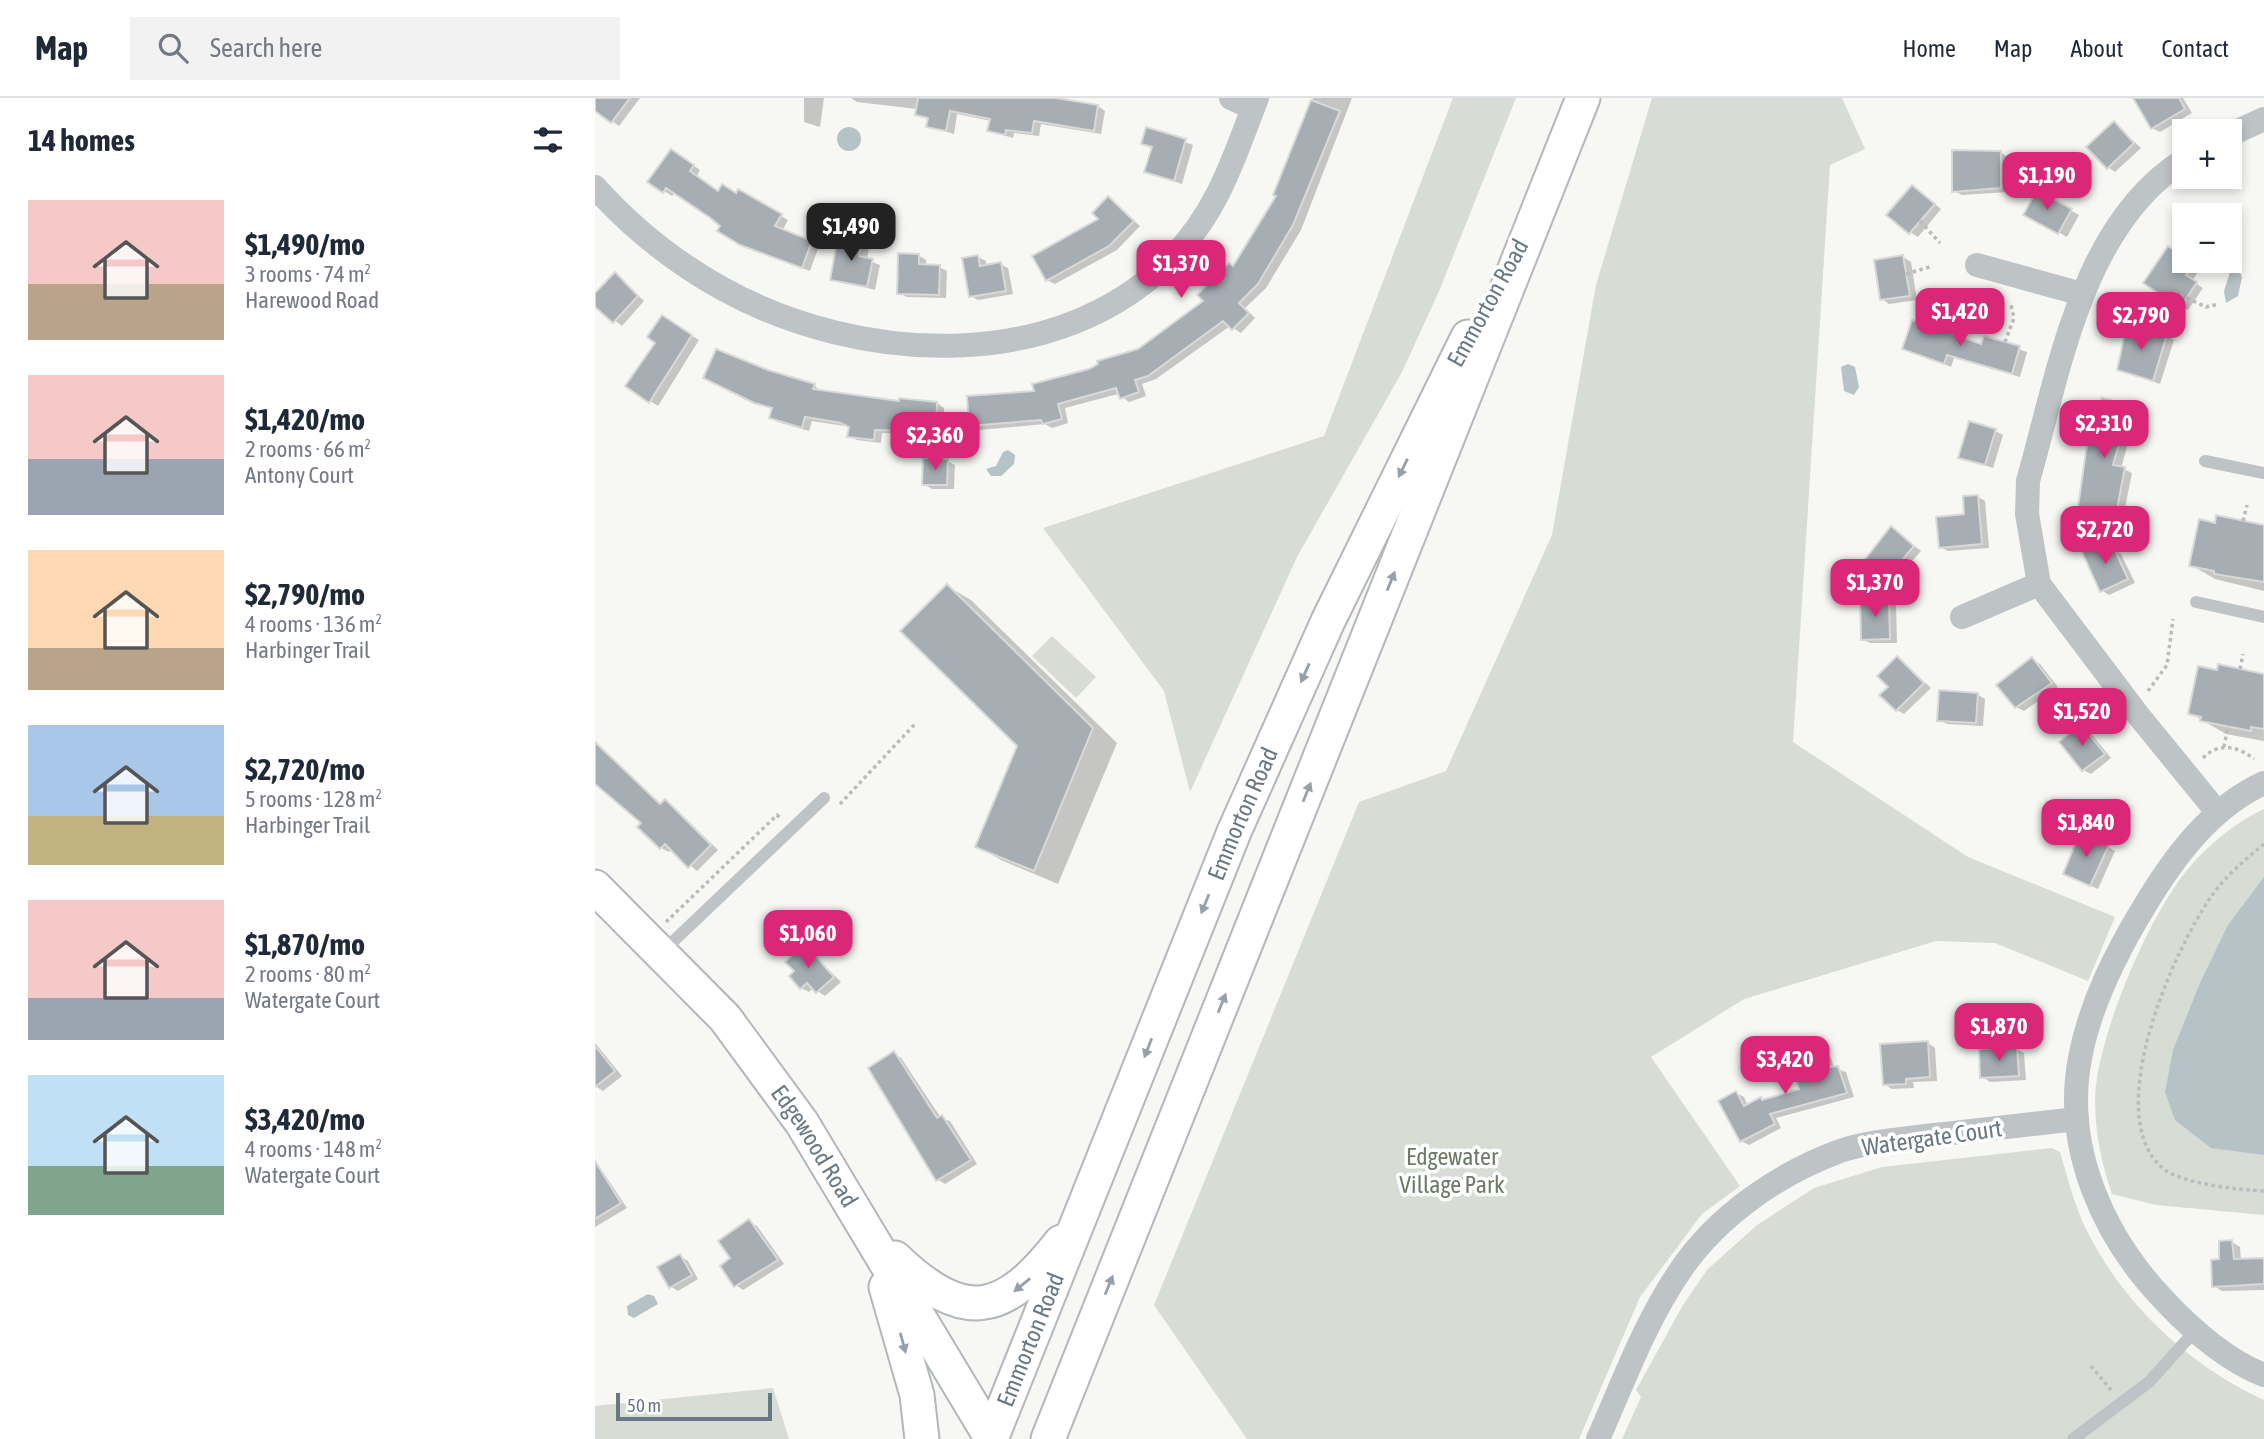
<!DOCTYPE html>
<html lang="en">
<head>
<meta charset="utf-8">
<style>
  body { margin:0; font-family:"Asap Condensed",sans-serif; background:#f2f2f3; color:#1f2937; height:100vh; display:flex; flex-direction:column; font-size:26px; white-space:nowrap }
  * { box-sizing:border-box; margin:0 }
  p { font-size:23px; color:#747a83 }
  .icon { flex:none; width:38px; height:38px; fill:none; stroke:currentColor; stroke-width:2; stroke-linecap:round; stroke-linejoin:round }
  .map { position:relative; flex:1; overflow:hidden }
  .sheet { display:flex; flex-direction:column; background:#fff; width:595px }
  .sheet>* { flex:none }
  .tools { position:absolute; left:1577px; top:21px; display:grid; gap:14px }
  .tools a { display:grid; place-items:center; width:70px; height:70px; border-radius:0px; background:#fff; box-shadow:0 4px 10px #0003; font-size:35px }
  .scale { position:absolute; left:21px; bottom:18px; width:156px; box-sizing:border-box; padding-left:7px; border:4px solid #687884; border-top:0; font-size:19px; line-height:24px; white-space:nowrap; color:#687884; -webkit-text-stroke:5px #fff; paint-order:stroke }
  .price { position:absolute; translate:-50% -60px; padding:0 16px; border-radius:14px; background:#db2777; color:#fff; font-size:23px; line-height:46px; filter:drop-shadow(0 2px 4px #0008) }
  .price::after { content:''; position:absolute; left:50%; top:42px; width:21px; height:16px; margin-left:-10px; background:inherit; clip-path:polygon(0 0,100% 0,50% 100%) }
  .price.on { background:#222; color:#fff }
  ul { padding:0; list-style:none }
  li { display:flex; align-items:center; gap:21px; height:175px; padding:0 28px }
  li span { display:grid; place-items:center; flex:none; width:196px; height:140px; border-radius:0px; color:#555 }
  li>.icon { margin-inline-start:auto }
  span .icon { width:84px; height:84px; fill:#fffc; stroke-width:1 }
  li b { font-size:30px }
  h2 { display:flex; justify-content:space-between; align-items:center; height:84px; padding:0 28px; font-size:30px }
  header { display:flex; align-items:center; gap:42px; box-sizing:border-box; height:98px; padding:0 35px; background:#fff; border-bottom:2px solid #e0e1e3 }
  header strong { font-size:33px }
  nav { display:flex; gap:38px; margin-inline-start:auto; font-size:24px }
  .search { width:490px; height:63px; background:#f2f2f3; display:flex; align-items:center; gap:18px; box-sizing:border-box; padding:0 24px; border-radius:0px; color:#747a83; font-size:26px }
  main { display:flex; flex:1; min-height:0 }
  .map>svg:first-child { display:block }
  .green { fill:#d7dcd4 }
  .water { fill:#b6c3c6 }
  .shadow { fill:#0003 }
  .building { fill:#a6aeb4; stroke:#d9d9d7; stroke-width:2 }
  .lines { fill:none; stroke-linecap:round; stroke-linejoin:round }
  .secondary-casing { stroke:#b1b7bb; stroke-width:37 }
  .path { stroke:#b9bcbe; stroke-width:3.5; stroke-dasharray:3.5 3.5; stroke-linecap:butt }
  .service { stroke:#bec3c6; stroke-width:12 }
  .minor { stroke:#bec3c6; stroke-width:24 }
  .secondary { stroke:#fff; stroke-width:33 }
  .oneway { fill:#95a0a9 }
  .labels { text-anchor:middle; stroke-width:7; stroke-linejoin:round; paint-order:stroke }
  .street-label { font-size:24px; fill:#687884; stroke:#fff }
  .park-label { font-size:24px; fill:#6b7b66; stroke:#fff }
</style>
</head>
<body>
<header>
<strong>Map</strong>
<div class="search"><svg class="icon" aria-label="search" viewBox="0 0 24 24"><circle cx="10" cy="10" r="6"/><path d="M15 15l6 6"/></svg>Search here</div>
<nav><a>Home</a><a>Map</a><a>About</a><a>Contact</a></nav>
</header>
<main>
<section class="sheet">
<h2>14 homes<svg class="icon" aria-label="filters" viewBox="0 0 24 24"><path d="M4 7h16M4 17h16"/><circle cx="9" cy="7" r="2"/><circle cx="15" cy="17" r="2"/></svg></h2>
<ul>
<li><span style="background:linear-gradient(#f6c9c9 60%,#b9a48a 0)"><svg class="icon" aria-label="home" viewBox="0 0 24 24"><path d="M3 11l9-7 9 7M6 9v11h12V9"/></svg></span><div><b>$1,490/mo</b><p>3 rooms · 74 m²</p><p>Harewood Road</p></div></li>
<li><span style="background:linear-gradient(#f6c9c9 60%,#9aa5b1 0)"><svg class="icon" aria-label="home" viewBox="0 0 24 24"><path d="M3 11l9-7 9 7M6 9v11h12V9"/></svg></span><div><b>$1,420/mo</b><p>2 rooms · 66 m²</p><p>Antony Court</p></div></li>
<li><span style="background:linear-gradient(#ffd9b3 70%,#b9a48a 0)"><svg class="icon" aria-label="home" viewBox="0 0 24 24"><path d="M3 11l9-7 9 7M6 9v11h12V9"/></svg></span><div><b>$2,790/mo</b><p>4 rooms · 136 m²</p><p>Harbinger Trail</p></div></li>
<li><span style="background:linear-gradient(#a9c7e8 65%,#c2b280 0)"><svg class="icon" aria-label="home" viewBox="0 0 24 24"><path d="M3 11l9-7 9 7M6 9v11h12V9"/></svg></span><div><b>$2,720/mo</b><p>5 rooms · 128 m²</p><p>Harbinger Trail</p></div></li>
<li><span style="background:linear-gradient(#f6c9c9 70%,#9aa5b1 0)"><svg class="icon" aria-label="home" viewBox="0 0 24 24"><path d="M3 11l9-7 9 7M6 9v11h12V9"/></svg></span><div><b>$1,870/mo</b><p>2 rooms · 80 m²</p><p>Watergate Court</p></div></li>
<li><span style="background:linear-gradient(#bfe0f5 65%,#7fa58c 0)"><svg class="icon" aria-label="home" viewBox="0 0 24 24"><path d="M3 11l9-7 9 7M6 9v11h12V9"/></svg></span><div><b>$3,420/mo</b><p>4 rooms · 148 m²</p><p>Watergate Court</p></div></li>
</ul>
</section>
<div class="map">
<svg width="1669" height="1341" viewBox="0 0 1669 1341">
  <rect width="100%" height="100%" fill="#f7f7f4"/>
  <!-- green -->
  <g class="green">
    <path d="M858 0H921L845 191 807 274 702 459 595 694 569 593 448 430 729 338Z"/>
    <path d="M1057 0H1247L1270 51 1235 67 1198 644 1373 759 1520 819 1493 883 1400 845 1341 843 1149 901 1056 959 1145 1088 1107 1116 1045 1199 984 1341H652L559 1207 764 704 851 673 957 437 1001 187Z"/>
    <path d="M457 538 501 579 481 600 437 558Z"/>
    <path d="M1669 711V1117L1561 1107 1517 1096C1505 1061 1496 1017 1502 980 1511 923 1548 835 1581 787 1602 756 1635 727 1669 711Z"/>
    <path d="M1456 1050 1465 1054C1473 1081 1480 1110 1493 1135 1530 1208 1595 1268 1669 1302V1341H1027L1046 1299 1041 1292 1088 1207 1112 1172 1162 1127 1219 1090 1287 1069Z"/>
    <path d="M178 1290 194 1341H0V1308Z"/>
  </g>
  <!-- water -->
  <g class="water">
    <circle cx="254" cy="41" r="12"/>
    <path d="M1636 171 1644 172 1647 179 1643 198 1631 205 1629 193Z"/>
    <path d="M1253 266 1260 269 1264 289 1259 297 1249 293 1246 269Z"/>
    <path d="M413 352 420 357 419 366 406 378H396L391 371 401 368 408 354Z"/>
    <path d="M1669 779V1057L1616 1050 1580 1022 1570 994 1578 952 1605 885 1633 827Z"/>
    <path d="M53 1196 59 1198 63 1206 39 1220 33 1217 32 1208Z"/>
  </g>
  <!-- shadow -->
  <g class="shadow">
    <path d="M6 0H45L24 28 0 11Z"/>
    <path d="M209 0H229L225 29 209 24Z"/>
    <path d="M256 0H446L503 8 510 13 506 36 446 26 444 38 419 35 418 40 394 33 396 23 362 16 359 36 333 28 335 22 322 17V11L262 4Z"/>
    <path d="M718 0H757L706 132 671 190 650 210 660 220 646 235 635 228 561 281 547 286 551 298 534 304 523 296 470 310 473 325 457 330 450 326 384 332 376 327 441 295 544 252 610 203 639 170 683 98 680 97Z"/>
    <path d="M1552 0H1588L1597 15 1565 34 1557 30Z"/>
    <path d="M1519 25 1546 50 1520 74 1513 69Z"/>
    <path d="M552 31 598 47 587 86 551 73 558 51 548 46Z"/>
    <path d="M1405 54 1413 59V94L1367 97 1359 93Z"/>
    <path d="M84 57 105 72 101 79 124 95 142 97 144 93 193 122 187 133 224 148 215 173 154 150 81 93 77 98 69 93Z"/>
    <path d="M1318 89 1346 111 1323 139 1315 134Z"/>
    <path d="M1443 94 1484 117 1472 139 1431 116Z"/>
    <path d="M513 100 545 128 522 152 460 186 452 182 506 121Z"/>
    <path d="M267 145 274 149 272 162 285 167 280 192 236 181Z"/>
    <path d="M323 157 331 162V168L344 169 352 173 351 200 312 199 304 195Z"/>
    <path d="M383 159 391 163V168L405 166 413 170 418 196 383 202 376 198Z"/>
    <path d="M1308 159 1316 164 1322 202 1294 206 1287 201Z"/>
    <path d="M1589 160 1605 171 1597 183 1608 190 1593 212 1586 208Z"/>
    <path d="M20 176 49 203 27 228 0 207V198Z"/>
    <path d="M67 220 104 242 63 308 32 288 63 244Z"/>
    <path d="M1571 238 1579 242 1565 286 1524 271Z"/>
    <path d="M1390 240 1432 254 1425 279 1359 260 1356 269 1309 250 1388 248Z"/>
    <path d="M172 274 219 287 226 294 306 305H342L349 310 348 347H329L322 342V336L287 335 286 345 262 342 254 338 256 329 217 323 214 333 183 324 176 320 179 311 117 283Z"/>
    <path d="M1534 310 1542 314 1526 370 1537 375 1528 420 1493 413 1485 408Z"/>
    <path d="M1400 333 1408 337 1398 370 1365 359Z"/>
    <path d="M352 363 360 367 359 391H337L329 386Z"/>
    <path d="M1383 399 1390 403 1394 450 1353 453 1345 449Z"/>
    <path d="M1623 419 1669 429V493L1620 481 1596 467Z"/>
    <path d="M1296 430 1326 453 1298 485 1291 481Z"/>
    <path d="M1516 442 1523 446 1522 454 1526 456 1540 485 1514 497 1506 492 1489 455Z"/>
    <path d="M352 488 376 502 522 645 463 786 406 762 382 748 424 647Z"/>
    <path d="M1294 502 1301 506 1302 545H1275L1267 541Z"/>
    <path d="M1303 560 1336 590 1309 616 1302 612 1295 589Z"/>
    <path d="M1437 561 1445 566 1463 589 1429 613 1421 609Z"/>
    <path d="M1668 577 1669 643 1631 636 1595 615Z"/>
    <path d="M1382 596 1390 601 1388 628 1352 626 1344 622Z"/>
    <path d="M1487 628 1494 633 1516 660 1496 676 1488 672Z"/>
    <path d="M0 644 66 707 70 703 78 708 123 752 102 773 77 751 74 754 66 750 48 725 0 683Z"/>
    <path d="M1513 749 1520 753 1503 791 1478 780Z"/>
    <path d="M210 848 246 884 230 898 218 890 214 894 206 890 201 874Z"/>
    <path d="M0 945 27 978 8 993 0 988Z"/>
    <path d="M1333 945 1340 950 1342 983 1318 984 1319 990 1297 991 1289 986Z"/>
    <path d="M1421 951 1429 955 1431 982 1395 984 1387 979Z"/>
    <path d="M1228 955 1236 960 1239 970 1251 974 1259 999 1181 1020 1186 1030 1154 1047 1146 1043 1141 995 1149 999 1153 1008 1206 993Z"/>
    <path d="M299 956 306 960 346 1020 355 1023 382 1066 350 1086 342 1081Z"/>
    <path d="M0 1062 32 1110 0 1129Z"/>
    <path d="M154 1124 162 1128 189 1166 148 1192 141 1187 137 1161Z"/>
    <path d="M1637 1144 1645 1149 1646 1162 1669 1161V1192L1627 1193 1619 1188 1626 1163Z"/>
    <path d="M85 1158 93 1163 103 1181 83 1193 75 1188Z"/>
  </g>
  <!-- building -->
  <g class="building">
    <path d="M0 0H35L16 25 0 13Z"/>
    <path d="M323 0H461L503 7 499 33 439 23 437 35 411 32 410 37 392 33 395 21 355 13 351 33 331 29 333 20 320 17Z"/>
    <path d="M1538 0H1584L1590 11 1556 31Z"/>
    <path d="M716 2 745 13 698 127 663 186 644 205 654 215 637 232 628 223 553 278 540 282 544 294 525 301 521 290 463 306 467 321 448 326 446 322 374 328 372 298 439 293 437 286 494 271 503 266 502 263 543 251 608 203 602 197 634 165 638 168 681 98 678 97Z"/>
    <path d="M1519 23 1539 45 1512 71 1491 49Z"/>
    <path d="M551 29 591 41 579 83 549 74 557 49 546 46Z"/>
    <path d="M76 51 99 67 95 73 123 93 127 86 141 95 143 91 187 116 180 128 217 143 207 170 145 147 122 133 125 128 114 119 71 90 68 95 52 84Z"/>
    <path d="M1357 52 1406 53V90L1357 94Z"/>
    <path d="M1317 87 1340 106 1314 136 1291 117Z"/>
    <path d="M1442 92 1477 111 1463 136 1428 117Z"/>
    <path d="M513 98 539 123 514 148 451 183 437 158 503 121 497 115Z"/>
    <path d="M243 138 267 143 264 158 278 161 272 189 235 182Z"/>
    <path d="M1573 148 1589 159V163L1599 166 1591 177 1602 184 1585 210 1548 185Z"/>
    <path d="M303 155 324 156V166L345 167 344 197 302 196Z"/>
    <path d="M383 157 385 168 406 164 411 193 374 199 367 160Z"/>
    <path d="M1308 157 1315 198 1285 202 1279 162Z"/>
    <path d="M20 174 43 198 18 225 0 209V195Z"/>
    <path d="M67 217 97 237 54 305 30 288 60 245 52 239Z"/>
    <path d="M1317 222 1386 246 1389 238 1425 248 1417 276 1352 257 1349 266 1307 251Z"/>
    <path d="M1532 225 1572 236 1558 283 1522 272Z"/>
    <path d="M121 251 173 272 220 286 218 291 304 303V300L342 304 341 343H320V333L280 332 279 342 252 339 254 329 246 325 210 319 207 330 174 320 177 310 159 305 108 280Z"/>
    <path d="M1507 300 1535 308 1518 367 1530 369 1521 417 1483 409 1491 353Z"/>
    <path d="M1374 323 1401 331 1390 367 1363 360Z"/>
    <path d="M328 360 353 361 352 387H327Z"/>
    <path d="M1383 397 1387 446 1344 450 1341 419 1369 416 1368 398Z"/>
    <path d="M1621 417 1669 427V484L1619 476V473L1594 468 1604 421 1620 425Z"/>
    <path d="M1296 428 1319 448 1290 482 1268 464Z"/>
    <path d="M1516 440 1514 452 1519 450 1533 481 1505 494 1487 454Z"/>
    <path d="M352 486 498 630 439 773 380 749 422 648 305 533Z"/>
    <path d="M1294 500 1295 541 1266 542 1265 501Z"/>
    <path d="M1302 558 1329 585 1301 613 1284 597 1293 589 1282 578Z"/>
    <path d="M1437 559 1457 585 1420 610 1401 587Z"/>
    <path d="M1623 566 1669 576V631L1656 629V633L1605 623 1606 619 1593 616 1603 568 1622 572Z"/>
    <path d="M1344 592 1383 595 1381 625 1342 623Z"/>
    <path d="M1486 626 1510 656 1487 673 1464 644Z"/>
    <path d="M0 644 65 706 70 701 116 747 93 770 70 746 65 751 42 729 46 725 0 686Z"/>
    <path d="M1485 734 1514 747 1495 788 1468 776Z"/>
    <path d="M210 846 239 879 221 895 212 885 205 891 194 878 199 873 190 864Z"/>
    <path d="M1333 943 1335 979 1311 981V986L1288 987 1285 946Z"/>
    <path d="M0 948 20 973 0 989Z"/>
    <path d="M1422 949 1424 978 1385 980 1384 951Z"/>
    <path d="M299 953 342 1020 347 1017 376 1062 341 1083 273 970Z"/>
    <path d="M1228 953 1233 969 1243 968 1252 995 1175 1016 1180 1026 1145 1044 1123 1003 1141 993 1149 1008 1166 999 1167 1002 1204 991 1195 964Z"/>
    <path d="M0 1063 26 1105 0 1121Z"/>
    <path d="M154 1121 183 1162 139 1189 125 1168 135 1160 123 1143Z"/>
    <path d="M1637 1142 1639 1161 1669 1160V1186L1617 1189 1616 1162 1624 1161V1143Z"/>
    <path d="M85 1156 97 1177 74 1190 62 1169Z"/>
  </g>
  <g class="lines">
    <defs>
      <g id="secondary">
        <path id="s1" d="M0 789 130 920 207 1025 397 1341"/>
        <path d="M300 1160C370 1227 409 1217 466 1144"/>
        <path d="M291 1189 322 1297 327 1341"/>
        <path id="s2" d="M396 1341 639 734 733 523 873 239"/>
        <path d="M453 1341 988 0"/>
      </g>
    </defs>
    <!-- secondary casing -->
    <use href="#secondary" class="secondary-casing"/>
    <!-- path -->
    <g class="path">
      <path d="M1325 123 1345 145"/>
      <path d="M1311 176 1338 168"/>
      <path d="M1579 194 1611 209 1624 206"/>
      <path d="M1410 244 1419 220 1416 207"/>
      <path d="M1648 423 1652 407"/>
      <path d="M1645 571 1648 556"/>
      <path d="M1553 593 1572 567 1578 521"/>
      <path d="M1629 649 1633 628"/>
      <path d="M1608 660C1623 644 1643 648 1659 661"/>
      <path d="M245 706 320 626"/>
      <path d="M1669 746C1650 762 1630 778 1616 799 1579 851 1503 1021 1570 1072 1590 1086 1644 1092 1669 1093"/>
      <path d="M71 824 182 717 186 721"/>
      <path d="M1496 1268 1516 1292"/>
    </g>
    <!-- service -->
    <g class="service">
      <path d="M1610 363 1669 375"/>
      <path d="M1601 504 1669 519"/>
      <path d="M66 855 229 700"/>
      <path d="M1478 1341 1554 1284 1599 1234"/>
    </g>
    <!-- minor -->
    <g class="minor">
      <path d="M636 0 658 10"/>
      <path d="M1634 37 1669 21"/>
      <path d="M1589 62C1486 127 1464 275 1433 383L1432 416 1444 486 1543 617 1623 715"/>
      <path d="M0 89C37 130 79 164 128 191 264 266 464 278 579 158 624 111 639 59 662 0"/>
      <path d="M1382 167 1487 196"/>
      <path d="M1367 519 1444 486"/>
      <path d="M1669 685C1615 710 1579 759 1549 809 1521 855 1495 906 1485 960 1468 1049 1508 1138 1568 1201 1596 1231 1630 1262 1669 1277"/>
      <path d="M1003 1341C1028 1285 1050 1224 1085 1173 1122 1118 1183 1076 1245 1053 1274 1043 1308 1041 1339 1037 1387 1032 1435 1026 1482 1021"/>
    </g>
    <!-- secondary -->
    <use href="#secondary" class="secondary"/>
  </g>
  <!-- one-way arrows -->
  <defs><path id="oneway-solid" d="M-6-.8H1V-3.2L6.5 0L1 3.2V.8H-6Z" transform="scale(1.75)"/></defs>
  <g class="oneway">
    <use href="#oneway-solid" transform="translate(808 370) rotate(116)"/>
    <use href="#oneway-solid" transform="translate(796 483) rotate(-68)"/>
    <use href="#oneway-solid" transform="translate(710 575) rotate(114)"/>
    <use href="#oneway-solid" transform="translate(712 694) rotate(-68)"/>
    <use href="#oneway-solid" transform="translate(610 806) rotate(112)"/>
    <use href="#oneway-solid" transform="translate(627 905) rotate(-68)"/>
    <use href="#oneway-solid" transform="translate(553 950) rotate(111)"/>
    <use href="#oneway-solid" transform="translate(427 1187) rotate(141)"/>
    <use href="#oneway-solid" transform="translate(514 1187) rotate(-68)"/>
    <use href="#oneway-solid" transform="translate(308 1245) rotate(75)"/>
  </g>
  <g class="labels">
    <!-- street labels -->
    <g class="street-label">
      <text transform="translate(893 205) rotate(-61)" y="8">Emmorton Road</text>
      <text dy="8" stroke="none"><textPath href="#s2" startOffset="674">Emmorton Road</textPath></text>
      <text transform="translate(1337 1040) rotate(-8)" y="8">Watergate Court</text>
      <text dy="8" stroke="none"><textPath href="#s1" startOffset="341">Edgewood Road</textPath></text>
      <text dy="8" stroke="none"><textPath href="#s2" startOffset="107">Emmorton Road</textPath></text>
    </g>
    <!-- park labels -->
    <g class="park-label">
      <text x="857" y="1067">Edgewater<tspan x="857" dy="28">Village Park</tspan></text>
    </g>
  </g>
</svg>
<div class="tools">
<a>+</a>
<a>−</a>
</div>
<div class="scale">50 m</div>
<b class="price" style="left:1452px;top:114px">$1,190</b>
<b class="price on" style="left:256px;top:165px">$1,490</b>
<b class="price" style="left:586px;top:202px">$1,370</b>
<b class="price" style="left:1365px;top:250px">$1,420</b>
<b class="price" style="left:1546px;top:254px">$2,790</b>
<b class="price" style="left:1509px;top:362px">$2,310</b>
<b class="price" style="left:340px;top:374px">$2,360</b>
<b class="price" style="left:1510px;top:468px">$2,720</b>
<b class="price" style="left:1280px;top:521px">$1,370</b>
<b class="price" style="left:1487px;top:650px">$1,520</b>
<b class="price" style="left:1491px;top:761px">$1,840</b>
<b class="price" style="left:213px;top:872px">$1,060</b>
<b class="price" style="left:1404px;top:965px">$1,870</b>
<b class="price" style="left:1190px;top:998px">$3,420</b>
</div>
</main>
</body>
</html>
